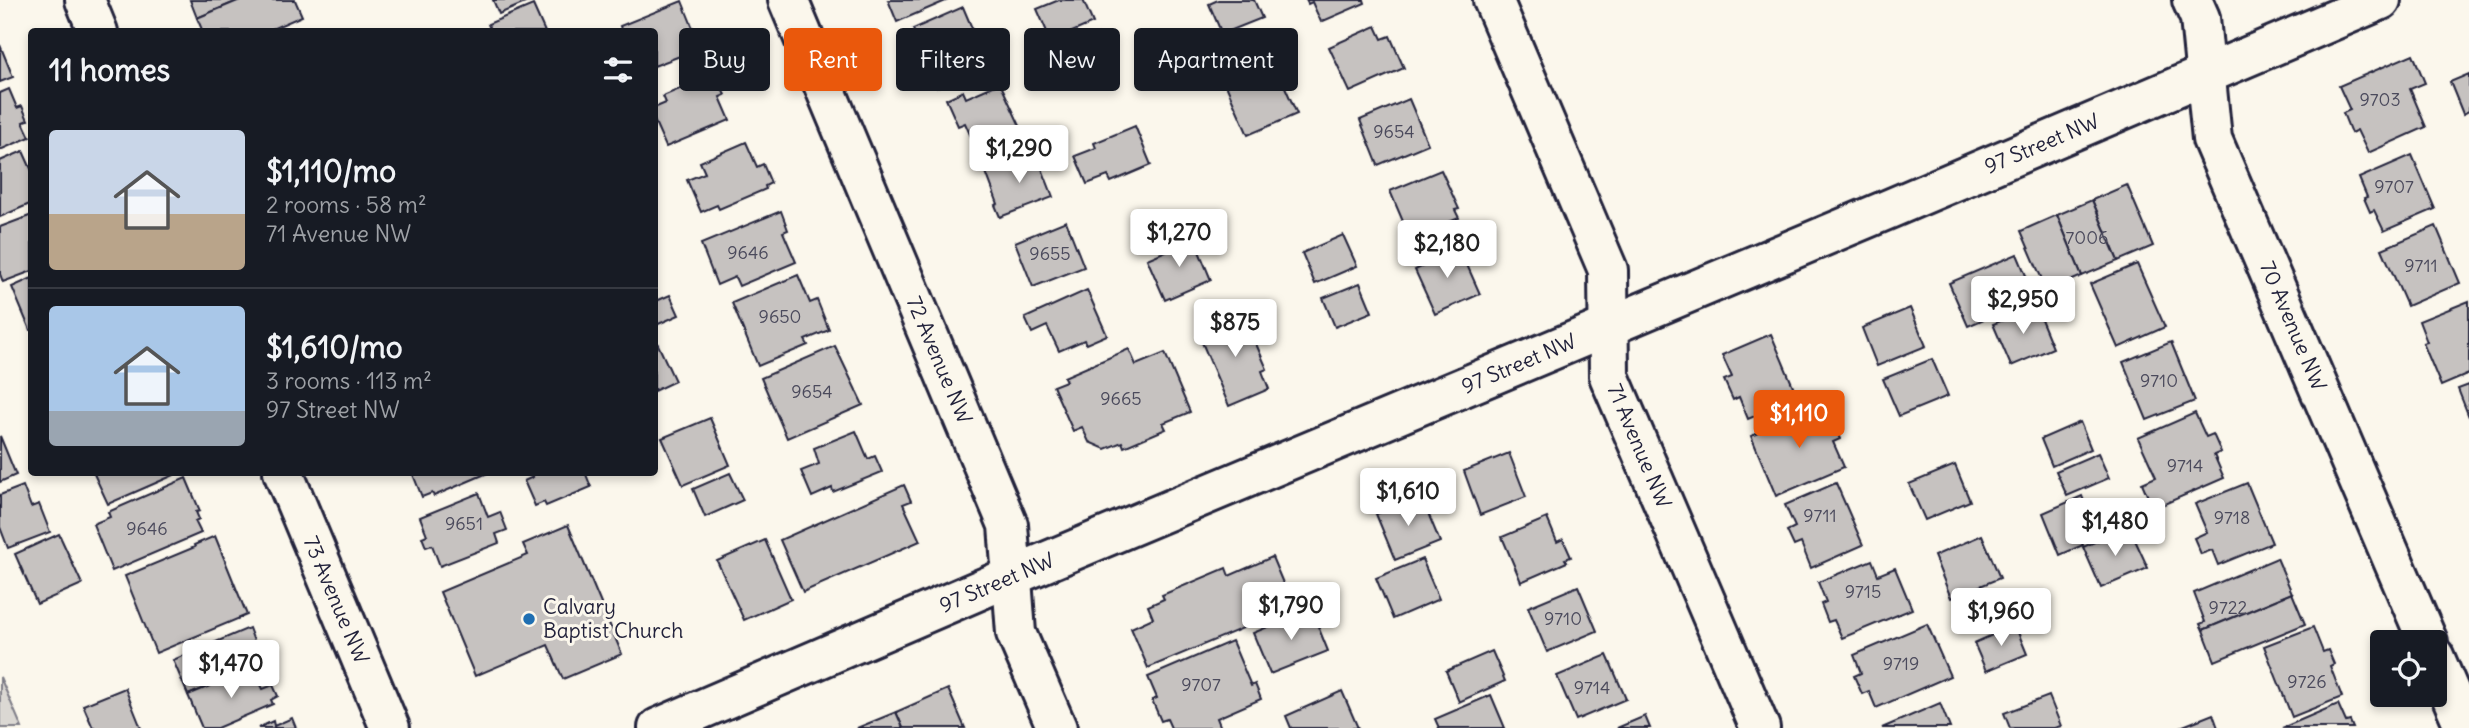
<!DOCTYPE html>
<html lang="en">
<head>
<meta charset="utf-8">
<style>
  body { margin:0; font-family:Delius,sans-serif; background:#242831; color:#f1f3f6; height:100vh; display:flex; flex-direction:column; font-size:26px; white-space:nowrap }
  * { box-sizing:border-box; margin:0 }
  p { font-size:23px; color:#9ea1a6 }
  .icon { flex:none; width:38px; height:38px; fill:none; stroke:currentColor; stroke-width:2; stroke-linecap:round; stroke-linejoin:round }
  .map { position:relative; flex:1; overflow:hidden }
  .panel { position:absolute; left:28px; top:28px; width:630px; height:448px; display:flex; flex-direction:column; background:#171b24; border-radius:7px; box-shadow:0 4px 10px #0003 }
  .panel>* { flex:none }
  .top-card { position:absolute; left:679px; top:28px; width:665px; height:63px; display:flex; gap:14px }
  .tools { position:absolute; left:2370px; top:630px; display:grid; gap:14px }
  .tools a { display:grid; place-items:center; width:77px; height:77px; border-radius:7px; background:#171b24; box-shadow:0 4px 10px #0003; font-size:35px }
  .price { position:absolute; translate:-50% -60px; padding:0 16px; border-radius:7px; background:#fff; color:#222; font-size:23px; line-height:46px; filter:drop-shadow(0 2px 4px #0008) }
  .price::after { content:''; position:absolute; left:50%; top:42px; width:21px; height:16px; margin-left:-10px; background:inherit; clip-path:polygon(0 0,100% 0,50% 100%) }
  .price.selected { background:#ea580c; color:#fff }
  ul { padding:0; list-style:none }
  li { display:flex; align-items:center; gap:21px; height:175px; padding:0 21px }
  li+li { border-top:2px solid #363941 }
  li span { display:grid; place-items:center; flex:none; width:196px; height:140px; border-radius:7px; color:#555 }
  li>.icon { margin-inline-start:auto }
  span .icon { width:84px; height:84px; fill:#fffc; stroke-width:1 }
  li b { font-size:30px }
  h2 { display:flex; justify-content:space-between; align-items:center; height:84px; padding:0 21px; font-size:30px }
  .tag { padding:0 24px; border-radius:7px; background:#171b24; box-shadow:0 4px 10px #0003; font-size:24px; line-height:63px }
  .tag.selected { background:#ea580c; color:#fff }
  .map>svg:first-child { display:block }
  .green { fill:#dbd8d3; stroke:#7e7d87; stroke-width:2 }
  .building { fill:#c6c2c0; stroke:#22223b; stroke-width:2 }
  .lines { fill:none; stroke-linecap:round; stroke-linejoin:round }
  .minor-casing { stroke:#22223b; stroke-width:44 }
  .minor { stroke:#fbf7ec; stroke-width:38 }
  .poi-dot { fill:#1f6fb2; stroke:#fbf7ec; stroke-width:2.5 }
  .labels { text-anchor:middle; stroke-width:6; stroke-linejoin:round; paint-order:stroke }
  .number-label { font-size:18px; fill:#4b4a5c }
  .street-label { font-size:21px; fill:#22223b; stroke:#fbf7ec }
  .poi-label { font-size:21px; fill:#22223b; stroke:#fbf7ec; text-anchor:start }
</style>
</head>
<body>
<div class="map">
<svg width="2469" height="728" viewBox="0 0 2469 728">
  <rect width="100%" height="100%" fill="#fbf7ec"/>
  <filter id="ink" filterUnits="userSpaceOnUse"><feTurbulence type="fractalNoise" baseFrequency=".0143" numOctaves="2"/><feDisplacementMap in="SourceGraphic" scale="14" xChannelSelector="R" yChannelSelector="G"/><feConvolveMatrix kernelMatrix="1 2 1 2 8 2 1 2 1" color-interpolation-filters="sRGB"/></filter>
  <g filter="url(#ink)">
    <!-- green -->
    <path class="green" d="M0 677 22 728H0Z"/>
    <!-- building -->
    <g class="building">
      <path d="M190 0H240L197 18Z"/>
      <path d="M240 0H295L302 16 265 32H203L197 18Z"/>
      <path d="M493 0H532L499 14Z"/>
      <path d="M888 0H948L897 22Z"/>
      <path d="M1059 0H1083L1093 23 1051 41 1037 9Z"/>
      <path d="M1218 0H1254L1262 18 1222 34 1209 4Z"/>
      <path d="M1306 0H1364L1365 3 1321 22 1312 2 1308 4Z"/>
      <path d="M682 1 701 48 654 66V32H622L620 26Z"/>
      <path d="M533 5 545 32H491L488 24Z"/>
      <path d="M963 7 988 66 937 87 927 64 923 66 918 52 921 50 913 29Z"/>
      <path d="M1376 26 1382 39 1390 36 1404 68 1350 92 1329 47Z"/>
      <path d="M1098 34 1110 62 1068 80 1056 51Z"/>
      <path d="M0 45 13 77 0 82Z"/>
      <path d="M2413 54 2425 83 2410 89 2426 127 2368 153 2357 130 2351 133 2343 113 2350 110 2339 86Z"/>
      <path d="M1274 62 1297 114 1248 135 1225 83Z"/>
      <path d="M715 74 725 95 720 97 730 120 666 147 654 120V108L666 103 663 96Z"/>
      <path d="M2469 74V111L2463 114 2450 82Z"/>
      <path d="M1000 83 1021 128 976 148 965 123 958 126 946 99 963 91 966 98Z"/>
      <path d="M9 89 17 108 22 106 28 120 23 122 30 137 0 150V93Z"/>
      <path d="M1409 99 1428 144 1378 165 1360 120Z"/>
      <path d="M1135 126 1151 165 1111 182 1108 176 1087 184 1075 156 1096 148 1094 143Z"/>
      <path d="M746 142 757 167 763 164 771 183 765 186 766 189 719 209 717 205 701 212 687 180 705 173 700 162Z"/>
      <path d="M23 151 32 171V203L0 217V161Z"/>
      <path d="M1036 153 1053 197 1000 217 995 205 998 204 986 172Z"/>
      <path d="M2412 155 2435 209 2384 231 2374 210 2370 212 2364 198 2367 197 2359 178Z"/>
      <path d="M1441 170 1459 209 1455 210 1459 218 1410 238 1390 191Z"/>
      <path d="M2127 185 2153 246 2118 261 2092 200Z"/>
      <path d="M2092 200 2118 261 2082 276 2057 215Z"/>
      <path d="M781 211 788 230 783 232 796 262 739 286 735 277 717 285 701 244Z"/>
      <path d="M32 215V271L3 282 0 274V227Z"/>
      <path d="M2057 215 2082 276 2047 291 2021 231Z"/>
      <path d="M1066 221 1084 267 1033 287 1015 242Z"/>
      <path d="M2436 226 2460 283 2407 306 2382 249Z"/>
      <path d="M1343 235 1357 266 1315 284 1302 253Z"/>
      <path d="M1194 239 1211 280 1165 300 1147 259Z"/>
      <path d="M1444 248 1447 255 1460 249 1480 294 1435 314 1415 270 1434 261 1430 254Z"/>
      <path d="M2017 254 2035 297 1968 326 1949 283Z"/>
      <path d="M2137 264 2165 327 2118 348 2090 284Z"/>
      <path d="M798 275 810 303 817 300 829 330 805 340 808 345 758 366 732 303Z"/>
      <path d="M32 278V330H30L12 287Z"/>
      <path d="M1360 283 1372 312 1335 327 1323 298Z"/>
      <path d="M1087 290 1107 335 1086 344 1084 340 1059 351 1047 326 1032 333 1025 318Z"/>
      <path d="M670 295 679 315 654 326V302Z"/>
      <path d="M2469 301V374L2441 386 2423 343 2427 342 2419 321Z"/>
      <path d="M2036 307 2053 348 2011 366 1993 324Z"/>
      <path d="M1910 308 1926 346 1877 366 1862 328Z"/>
      <path d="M1243 314 1267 369 1262 371 1269 389 1229 406 1198 333Z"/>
      <path d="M1771 334 1798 398 1748 419 1739 397 1733 400 1724 380 1732 377 1722 355Z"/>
      <path d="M654 336 675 381 654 391Z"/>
      <path d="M2171 342 2195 401 2147 420 2123 362Z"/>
      <path d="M835 346 863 405 787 438 761 378Z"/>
      <path d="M1129 349 1136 365 1165 353 1190 412 1163 423 1166 429 1124 447 1122 442 1105 449 1089 442 1082 427 1073 431 1053 386 1066 381 1064 377Z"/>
      <path d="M1932 359 1948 396 1899 416 1883 379Z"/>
      <path d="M2469 385V417L2458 389Z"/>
      <path d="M1825 405 1840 439 1833 442 1844 467 1776 496 1751 436Z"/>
      <path d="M2195 413 2206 437 2213 434 2221 452 2214 455 2224 478 2153 509 2142 483 2156 477 2138 438Z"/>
      <path d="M710 418 730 465 683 485 662 438Z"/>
      <path d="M2080 422 2091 449 2052 466 2041 439Z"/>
      <path d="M856 431 868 459 875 456 882 472 833 492 832 488 812 497 801 471 819 464 814 448Z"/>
      <path d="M0 436 16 475 0 482Z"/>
      <path d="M1509 453 1526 497 1480 515 1464 471Z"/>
      <path d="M2098 453 2109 478 2067 496 2056 471Z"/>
      <path d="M1955 465 1970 501 1925 520 1909 484Z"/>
      <path d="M98 472H174V475L108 504 94 474Z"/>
      <path d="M412 472H490L434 496 432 493 422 497Z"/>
      <path d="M531 472H585L591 487 546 506 544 502 535 506 524 481 533 477Z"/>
      <path d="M730 473 743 500 705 517 693 489Z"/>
      <path d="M186 478 200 511 196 512 199 519 195 521 201 533 112 571 93 524 110 517 108 512Z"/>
      <path d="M1836 483 1863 545 1811 568 1801 543 1794 546 1787 531 1795 527 1785 505Z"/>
      <path d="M2247 483 2272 543 2218 565 2212 550 2201 554 2194 538 2207 532 2195 504Z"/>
      <path d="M904 485 911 501 903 504 920 541 803 592 780 540Z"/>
      <path d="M23 486 31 507 39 504 50 532 8 548 0 527V495Z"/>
      <path d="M479 493 488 517 500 512 507 530 496 534 499 543 440 566 432 545 426 547 422 537 427 535 420 517Z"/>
      <path d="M1421 496 1440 542 1395 560 1376 514Z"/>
      <path d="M2082 496 2088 511 2071 518 2083 545 2060 555 2043 513Z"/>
      <path d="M1547 518 1557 542 1563 539 1571 557 1565 559 1567 562 1521 582 1502 537Z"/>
      <path d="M568 525 622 654 563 679 548 645 475 676 440 592 528 555 523 544Z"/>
      <path d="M2129 527 2148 568 2101 588 2083 547Z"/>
      <path d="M59 534 82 584 37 604 15 554Z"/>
      <path d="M1982 535 2000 578 1951 598 1934 556Z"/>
      <path d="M215 536 247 615 156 653 125 576 195 547 194 545Z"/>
      <path d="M765 540 791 599 744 620 717 561Z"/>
      <path d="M1272 557 1293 607 1148 668 1131 628 1153 618 1148 606 1164 599 1162 595 1226 568 1229 576Z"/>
      <path d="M2277 558 2292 593 2203 630 2200 624 2205 622 2194 593Z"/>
      <path d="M1422 559 1439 599 1393 619 1376 578Z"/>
      <path d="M1872 560 1878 575 1895 568 1912 609 1842 638 1834 620 1828 622 1821 604 1826 602 1818 582Z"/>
      <path d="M1578 586 1597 631 1547 652 1528 607Z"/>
      <path d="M2292 593 2305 624 2215 661 2203 630Z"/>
      <path d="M1311 609 1328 651 1270 674 1253 633Z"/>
      <path d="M1927 624 1950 676 1876 708 1869 691 1862 694 1854 676 1861 673 1854 655Z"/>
      <path d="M2015 625 2027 654 1986 671 1974 643Z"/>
      <path d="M2313 627 2323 652 2328 650 2334 664 2330 666 2342 697 2292 717 2264 646Z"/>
      <path d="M249 628 255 644 245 648 253 668 188 695 173 660Z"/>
      <path d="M1232 641 1251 686 1255 684 1261 699 1217 718 1221 728H1171L1167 719 1161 721 1152 700 1157 698 1148 677Z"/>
      <path d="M1492 651 1505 681 1459 702 1446 671Z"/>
      <path d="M1607 655 1626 699 1576 720 1557 676Z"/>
      <path d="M253 668 263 689 273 685 278 696 271 700 273 704 217 728H202L188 695Z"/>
      <path d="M125 688 141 728H93L83 705Z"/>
      <path d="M948 689 965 728H903L896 712Z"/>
      <path d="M1342 691 1358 728H1291L1286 716Z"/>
      <path d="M1491 695 1505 728H1439L1435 719Z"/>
      <path d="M2049 696 2061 726 2054 728H2010L2004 713Z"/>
      <path d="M1940 703 1950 728H1882Z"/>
      <path d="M2338 704 2346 722 2350 721 2353 728H2282Z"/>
      <path d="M896 712 903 728H857Z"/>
      <path d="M2213 714 2218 728H2178Z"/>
      <path d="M1645 716 1650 728H1617Z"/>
      <path d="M292 718 296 728H258L273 721 274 726Z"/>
    </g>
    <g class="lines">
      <defs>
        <g id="minor">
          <path d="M85 0 98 32"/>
          <path d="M788 0 1008 525 1016 633 1057 728"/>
          <path d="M1493 0 1608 270 1609 376 1760 728"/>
          <path d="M2192 0 2200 18 2212 139 2428 642"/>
          <path d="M283 472 390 728"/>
          <path d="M2434 656 2465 728"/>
          <path d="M658 728 1012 576 1889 209 2381 0"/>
        </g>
      </defs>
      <!-- minor casing -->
      <use href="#minor" class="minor-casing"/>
      <!-- minor -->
      <use href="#minor" class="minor"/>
    </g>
  </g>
  <!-- markers -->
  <circle class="poi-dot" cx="529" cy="619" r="7"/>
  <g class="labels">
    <!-- number labels -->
    <g class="number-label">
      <text x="2380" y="106">9703</text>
      <text x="1394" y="138">9654</text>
      <text x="2394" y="193">9707</text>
      <text x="2087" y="244">7006</text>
      <text x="748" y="259">9646</text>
      <text x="1050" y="260">9655</text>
      <text x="2421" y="272">9711</text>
      <text x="780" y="323">9650</text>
      <text x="2159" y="387">9710</text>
      <text x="812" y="398">9654</text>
      <text x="1121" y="405">9665</text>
      <text x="2185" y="472">9714</text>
      <text x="1820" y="522">9711</text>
      <text x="2232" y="524">9718</text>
      <text x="464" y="530">9651</text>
      <text x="147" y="535">9646</text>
      <text x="1863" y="598">9715</text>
      <text x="2228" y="614">9722</text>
      <text x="1563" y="625">9710</text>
      <text x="1901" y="670">9719</text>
      <text x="2307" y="688">9726</text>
      <text x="1201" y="691">9707</text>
      <text x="1592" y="694">9714</text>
    </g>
    <!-- street labels -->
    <g class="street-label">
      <text transform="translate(2042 144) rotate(-23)" y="7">97 Street NW</text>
      <text transform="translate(2293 326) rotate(67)" y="7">70 Avenue NW</text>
      <text transform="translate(939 360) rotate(67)" y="7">72 Avenue NW</text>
      <text transform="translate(1519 364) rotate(-23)" y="7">97 Street NW</text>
      <text transform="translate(1639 446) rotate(67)" y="7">71 Avenue NW</text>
      <text transform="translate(997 583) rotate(-23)" y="7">97 Street NW</text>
      <text transform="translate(336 600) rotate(67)" y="7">73 Avenue NW</text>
    </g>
    <!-- poi labels -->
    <g class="poi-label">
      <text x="543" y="614">Calvary<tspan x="543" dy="24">Baptist Church</tspan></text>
    </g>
  </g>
</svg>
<div class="tools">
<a><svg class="icon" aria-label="locate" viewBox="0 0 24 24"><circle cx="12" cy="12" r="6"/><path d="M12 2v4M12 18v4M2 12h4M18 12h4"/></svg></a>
</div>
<b class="price" style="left:1019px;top:185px">$1,290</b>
<b class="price" style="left:1179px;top:269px">$1,270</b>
<b class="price" style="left:1447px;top:280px">$2,180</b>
<b class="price" style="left:2023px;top:336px">$2,950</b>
<b class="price" style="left:1235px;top:359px">$875</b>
<b class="price selected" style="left:1799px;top:450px">$1,110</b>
<b class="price" style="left:1408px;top:528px">$1,610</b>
<b class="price" style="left:2115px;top:558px">$1,480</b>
<b class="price" style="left:1291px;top:642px">$1,790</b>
<b class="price" style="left:2001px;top:648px">$1,960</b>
<b class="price" style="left:231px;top:700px">$1,470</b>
<div class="top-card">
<a class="tag">Buy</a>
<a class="tag selected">Rent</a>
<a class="tag">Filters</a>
<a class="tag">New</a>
<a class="tag">Apartment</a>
</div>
<section class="panel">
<h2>11 homes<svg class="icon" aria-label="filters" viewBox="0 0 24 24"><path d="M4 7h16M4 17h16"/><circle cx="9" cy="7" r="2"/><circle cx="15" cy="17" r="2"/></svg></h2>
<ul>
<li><span style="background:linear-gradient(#c9d6e8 60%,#b9a48a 0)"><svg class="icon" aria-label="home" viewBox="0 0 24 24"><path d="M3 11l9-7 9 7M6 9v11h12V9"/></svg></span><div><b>$1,110/mo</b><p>2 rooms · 58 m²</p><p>71 Avenue NW</p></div></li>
<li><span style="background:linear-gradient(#a9c7e8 75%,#9aa5b1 0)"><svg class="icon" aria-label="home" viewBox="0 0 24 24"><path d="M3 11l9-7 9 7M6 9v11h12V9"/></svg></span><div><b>$1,610/mo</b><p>3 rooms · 113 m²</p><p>97 Street NW</p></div></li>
</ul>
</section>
</div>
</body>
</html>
